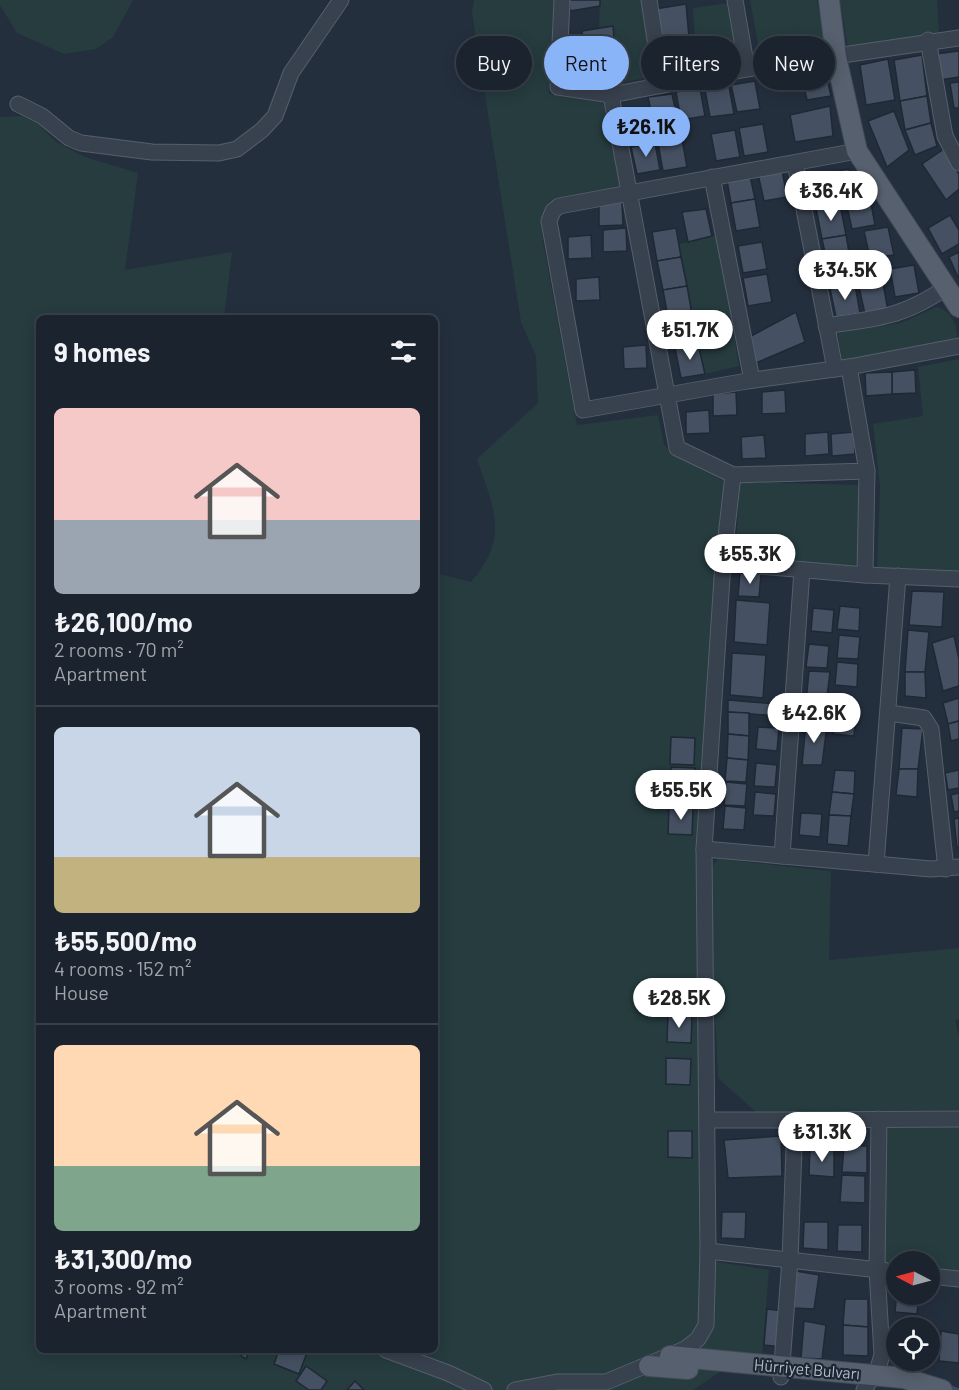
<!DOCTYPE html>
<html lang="en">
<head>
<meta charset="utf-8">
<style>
  body { margin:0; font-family:Barlow,sans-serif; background:#242b36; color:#f1f3f6; height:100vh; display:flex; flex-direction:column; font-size:22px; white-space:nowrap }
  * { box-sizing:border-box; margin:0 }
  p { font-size:20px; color:#a0a4aa }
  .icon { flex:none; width:33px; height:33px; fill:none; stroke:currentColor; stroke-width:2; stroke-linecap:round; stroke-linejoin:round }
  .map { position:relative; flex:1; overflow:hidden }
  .panel { position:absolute; left:36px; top:315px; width:402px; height:1038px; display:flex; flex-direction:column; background:#1b232e; border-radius:9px; box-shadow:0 3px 15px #0003,0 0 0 2px #39404a }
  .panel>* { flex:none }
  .top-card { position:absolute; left:456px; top:36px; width:412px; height:54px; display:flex; gap:12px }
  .needle { width:39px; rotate:276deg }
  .fabs { position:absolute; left:886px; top:1251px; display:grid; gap:12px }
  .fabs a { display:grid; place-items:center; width:54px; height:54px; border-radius:50%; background:#1b232e; box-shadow:0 3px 15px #0003,0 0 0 2px #39404a; font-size:30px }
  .price { position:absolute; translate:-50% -51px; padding:0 14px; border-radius:21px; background:#fff; color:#222; font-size:20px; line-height:39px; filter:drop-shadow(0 2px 3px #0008) }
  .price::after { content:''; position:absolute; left:50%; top:36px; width:18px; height:14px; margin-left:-9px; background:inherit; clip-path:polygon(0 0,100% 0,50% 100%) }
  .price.on { background:#8ab4f8; color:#111 }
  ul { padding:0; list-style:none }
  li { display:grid; align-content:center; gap:12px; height:318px; padding:0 18px }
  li+li { border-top:2px solid #39404a }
  li span { display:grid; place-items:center; height:186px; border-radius:9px; color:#555 }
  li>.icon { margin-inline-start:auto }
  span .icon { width:108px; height:108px; fill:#fffc; stroke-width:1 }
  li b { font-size:26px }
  h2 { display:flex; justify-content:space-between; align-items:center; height:72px; padding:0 18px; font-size:26px }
  .tag { padding:0 21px; border-radius:27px; background:#1b232e; box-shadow:0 3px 15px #0003,0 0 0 2px #39404a; font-size:21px; line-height:54px }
  .tag.on { background:#8ab4f8; color:#111 }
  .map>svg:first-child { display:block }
  .green { fill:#263c3f }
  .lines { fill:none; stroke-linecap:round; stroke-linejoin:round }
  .stream { stroke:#394c67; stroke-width:4 }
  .building { fill:#455162; stroke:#1f2835; stroke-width:1.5 }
  .minor-casing { stroke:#565f6c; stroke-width:17 }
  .major-casing { stroke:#414a57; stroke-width:22 }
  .minor { stroke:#38414e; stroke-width:15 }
  .major { stroke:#56606e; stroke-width:20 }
  .labels { text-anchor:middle; stroke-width:4.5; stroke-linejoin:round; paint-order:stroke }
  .street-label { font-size:16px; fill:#b4bcc9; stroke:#1d2633 }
</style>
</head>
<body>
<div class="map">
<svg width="959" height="1390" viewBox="0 0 959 1390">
  <rect width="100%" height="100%" fill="#242f3e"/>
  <!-- green -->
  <g class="green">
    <path d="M0 0H133L113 37 96 49 64 54 17 33 0 5Z"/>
    <path d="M474 0H554L549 94 608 104 625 187 549 203 541 222 543 242 577 425 658 415 664 444 671 454 724 481 696 847 705 1260 769 1270 762 1358 721 1371 693 1390H0V117L22 116 37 123 56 142 85 157 138 173 125 270 232 252 224 318H39V1350H435V573L471 582C510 536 494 510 477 459L538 403 536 356 521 322 472 13Z"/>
    <path d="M600 0H641L654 76 621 83 568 79 567 65 586 64 599 28Z"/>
    <path d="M750 0H817L827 51 761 61Z"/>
    <path d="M840 0H937L939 33 848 48Z"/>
    <path d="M729 3 739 63 671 75 665 45 695 39 693 8Z"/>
    <path d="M718 235 739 366 705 374 679 244Z"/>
    <path d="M936 307C950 309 959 327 957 340L948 345 842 360 837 333 901 323Z"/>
    <path d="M959 359V573L877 569 880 486 873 424 923 416 918 367Z"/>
    <path d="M740 482 860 485V567L735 557Z"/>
    <path d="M718 859 831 871 829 960 959 948V1019L955 1020 959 1037V1110L757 1113 718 1078 709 870Z"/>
    <path d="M879 1119H959V1279L930 1276V1262H897V1272L877 1270Z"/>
  </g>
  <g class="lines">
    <!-- stream -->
    <path class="stream" d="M948 1386 958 1390"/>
  </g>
  <!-- building -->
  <g class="building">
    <path d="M569 0H600V6L570 11Z"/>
    <path d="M686 4 689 37 659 42 655 9Z"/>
    <path d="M613 26 616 59 586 64 582 31Z"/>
    <path d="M959 51V77L940 80 936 54Z"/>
    <path d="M922 55 927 96 900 101 894 60Z"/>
    <path d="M888 59 895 100 866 105 860 65Z"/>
    <path d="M825 69 831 96 807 100 801 73Z"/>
    <path d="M755 81 760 109 737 112 731 85Z"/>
    <path d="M959 82V108H954L950 83Z"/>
    <path d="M729 86 734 114 710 117 705 90Z"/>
    <path d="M700 88 705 116 681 120 676 92Z"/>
    <path d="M672 94 678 121 654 125 648 97Z"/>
    <path d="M927 96 931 123 905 130 900 101Z"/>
    <path d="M830 106 833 136 795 142 790 115Z"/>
    <path d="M894 111 909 150 887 167 868 121Z"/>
    <path d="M931 123 937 146 915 155 905 130Z"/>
    <path d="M763 124 768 152 744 156 739 128Z"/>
    <path d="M735 130 740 157 716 161 711 134Z"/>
    <path d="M682 139 687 167 663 171 658 143Z"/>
    <path d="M655 143 660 170 637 174 631 147Z"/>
    <path d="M944 149 959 174V189L946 200 922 164Z"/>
    <path d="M849 169 854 197 830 200 824 173Z"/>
    <path d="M782 170 787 197 764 201 758 174Z"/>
    <path d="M749 171 755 199 731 203 726 175Z"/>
    <path d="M870 198 875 225 852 229 846 202Z"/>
    <path d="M755 199 760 227 736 231 731 203Z"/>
    <path d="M622 202 623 225 599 226V204Z"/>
    <path d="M840 204 846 235 822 239 816 208Z"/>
    <path d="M706 209 712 236 688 242 682 212Z"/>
    <path d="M950 215 959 230V244L942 254 928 228Z"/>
    <path d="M888 227 894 255 870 258 864 231Z"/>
    <path d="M626 228 627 251 603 252V230Z"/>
    <path d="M676 228 681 257 657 261 652 232Z"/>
    <path d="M591 235 592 258 568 259V237Z"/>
    <path d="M846 235 851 263 828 266 822 239Z"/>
    <path d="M762 242 767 269 743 273 738 246Z"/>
    <path d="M959 252V277H958L949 257Z"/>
    <path d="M681 257 687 286 663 290 657 261Z"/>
    <path d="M914 265 919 293 895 297 890 269Z"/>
    <path d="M767 274 772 302 748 306 743 278Z"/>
    <path d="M599 277 600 300 576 301V279Z"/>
    <path d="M883 283 888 311 865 314 859 287Z"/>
    <path d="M855 285 860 313 836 317 830 289Z"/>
    <path d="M687 286 692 314 668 317 663 290Z"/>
    <path d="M796 312 805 342 756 363 751 336Z"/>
    <path d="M692 314 698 344 675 348 668 317Z"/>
    <path d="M698 344 705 374 681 378 675 348Z"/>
    <path d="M646 345 647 368 624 369 623 347Z"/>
    <path d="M915 370 916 393 892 394V372Z"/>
    <path d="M892 372V394L866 396 865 373Z"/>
    <path d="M785 390 786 413 762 414V392Z"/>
    <path d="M736 392 737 415 713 416V394Z"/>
    <path d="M709 410 710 433 686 434V412Z"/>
    <path d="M828 432 829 454 805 456V434Z"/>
    <path d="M854 432 855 454 832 456 831 434Z"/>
    <path d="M764 435 766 458 742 459 741 437Z"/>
    <path d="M740 573 761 574 759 597 738 596Z"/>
    <path d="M912 591 944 592 942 627 909 625Z"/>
    <path d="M736 600 770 603 767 645 734 642Z"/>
    <path d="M840 606 860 608 859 631 837 629Z"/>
    <path d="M813 608 834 610 832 633 811 631Z"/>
    <path d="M908 630 929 632 925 672H905Z"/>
    <path d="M839 635 860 637 858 659 837 658Z"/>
    <path d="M954 636 959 659V686L943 691 932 643Z"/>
    <path d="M809 644 829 646 827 668 806 667Z"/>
    <path d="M732 653 766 655 763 698 730 695Z"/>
    <path d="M837 662 858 664 857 687 835 685Z"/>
    <path d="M809 671 830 672 825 712H805Z"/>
    <path d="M905 672H925L926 698 905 696Z"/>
    <path d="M959 698V721L948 724 943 703Z"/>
    <path d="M728 700 778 704 777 716 728 712Z"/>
    <path d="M728 712 749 713V736L728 734Z"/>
    <path d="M835 712 856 713 854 736 833 734Z"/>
    <path d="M959 721V739L951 741 948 724Z"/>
    <path d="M806 723 827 725 822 765H802Z"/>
    <path d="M758 727 779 728 777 751 756 749Z"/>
    <path d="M902 728 923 729 918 769H899Z"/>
    <path d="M728 734 749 736 748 760 727 758Z"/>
    <path d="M671 737 695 738 694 765 670 764Z"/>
    <path d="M727 758 748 760 746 782 725 781Z"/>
    <path d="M756 763 777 765 775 787 754 786Z"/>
    <path d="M671 767 695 768V794H671Z"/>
    <path d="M899 769H918L917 797 896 795Z"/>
    <path d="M835 770 855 771 854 794 832 792Z"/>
    <path d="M959 770V788L948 790 945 773Z"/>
    <path d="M726 782 747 784 745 806 724 805Z"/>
    <path d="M755 792 776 794 774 816 753 815Z"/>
    <path d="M832 792 854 794 851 816 829 815Z"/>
    <path d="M959 793V811L954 812 951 795Z"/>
    <path d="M725 806 746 808 744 830 723 829Z"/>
    <path d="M669 808H693L692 835 668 834Z"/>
    <path d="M801 813 822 814 820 837 799 835Z"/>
    <path d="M829 815 851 816 848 846 827 844Z"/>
    <path d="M959 818V847L957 848 954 819Z"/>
    <path d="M668 1015 692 1016 691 1043 667 1042Z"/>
    <path d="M666 1058 691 1059 690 1085 666 1084Z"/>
    <path d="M668 1131H692V1158L668 1157Z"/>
    <path d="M781 1136 782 1176 728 1178 724 1140Z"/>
    <path d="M844 1145 867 1146V1173L842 1172Z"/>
    <path d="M810 1149H834V1177L809 1175Z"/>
    <path d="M842 1175 865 1176V1203L840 1202Z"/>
    <path d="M722 1212H746L745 1239 721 1238Z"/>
    <path d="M804 1222H828V1250L803 1248Z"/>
    <path d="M838 1225H862V1252L837 1251Z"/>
    <path d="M796 1271 819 1275 814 1309 794 1308Z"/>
    <path d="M897 1290V1294H919L917 1314 895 1312Z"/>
    <path d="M845 1299H868V1327L843 1325Z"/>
    <path d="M767 1309 784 1311 781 1347 764 1345Z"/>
    <path d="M804 1321 826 1325 822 1359 801 1358Z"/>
    <path d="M843 1325 868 1327V1356L843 1355Z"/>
    <path d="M941 1331 959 1334V1363L939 1361Z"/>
    <path d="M235 1350H249L246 1359 235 1351Z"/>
    <path d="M279 1350H308L299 1374 274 1364Z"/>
    <path d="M306 1366 327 1381 321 1390H309L296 1381Z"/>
    <path d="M355 1381 364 1390H347Z"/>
  </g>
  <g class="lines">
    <defs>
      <g id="minor">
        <path d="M562 0 558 87 611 95 747 69 959 38"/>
        <path d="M649 0 662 85"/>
        <path d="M735 0 747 69"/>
        <path d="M928 40 945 136 959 163"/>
        <path d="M611 95 677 448 733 475 867 471 849 367"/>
        <path d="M18 104 42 116 69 138 81 143 152 152 219 153 237 149 262 130 275 116 291 73 341 0"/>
        <path d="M857 151 559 206 553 211 549 221 583 410 747 381 849 367 959 346"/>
        <path d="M795 163 835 369"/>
        <path d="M712 177 752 380"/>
        <path d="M826 326C877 318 902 318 947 287"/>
        <path d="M733 475 723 563 704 849 708 1251 897 1272"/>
        <path d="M723 563 865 575 959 579"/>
        <path d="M865 575 867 471"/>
        <path d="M889 713 924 718 931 729 946 869"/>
        <path d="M704 849 931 869 959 867"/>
        <path d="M782 856 802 570"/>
        <path d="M876 864 898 576"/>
        <path d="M708 1120H795"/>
        <path d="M930 1276 959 1279"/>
        <path d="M386 1350 448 1373 484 1390"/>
        <path d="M781 1377 790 1260 795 1120 959 1119"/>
        <path d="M515 1390 557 1382H606L685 1349 698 1339 706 1325 708 1251"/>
        <path d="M864 1390 878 1368 882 1355 877 1270 879 1119"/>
      </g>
      <g id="major">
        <path d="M829 0 836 57 857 151 959 307"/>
        <path d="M670 1356 904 1378 942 1390"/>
        <path d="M649 1366 688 1369"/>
      </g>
    </defs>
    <!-- minor casing -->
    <use href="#minor" class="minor-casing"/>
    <!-- major casing -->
    <use href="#major" class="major-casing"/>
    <!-- minor -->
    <use href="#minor" class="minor"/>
    <!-- major -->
    <use href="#major" class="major"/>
  </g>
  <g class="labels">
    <!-- street labels -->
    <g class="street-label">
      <text transform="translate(807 1369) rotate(5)" y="6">Hürriyet Bulvarı</text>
    </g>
  </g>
</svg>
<div class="fabs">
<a><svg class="needle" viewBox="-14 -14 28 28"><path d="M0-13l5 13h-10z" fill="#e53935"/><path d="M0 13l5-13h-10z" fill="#a0a4aa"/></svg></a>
<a><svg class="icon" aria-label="locate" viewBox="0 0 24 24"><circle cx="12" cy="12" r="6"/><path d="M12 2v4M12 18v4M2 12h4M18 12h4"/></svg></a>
</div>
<b class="price on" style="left:646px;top:158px">₺26.1K</b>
<b class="price" style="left:831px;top:222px">₺36.4K</b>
<b class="price" style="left:845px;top:301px">₺34.5K</b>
<b class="price" style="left:690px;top:361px">₺51.7K</b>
<b class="price" style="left:750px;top:585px">₺55.3K</b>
<b class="price" style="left:814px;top:744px">₺42.6K</b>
<b class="price" style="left:681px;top:821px">₺55.5K</b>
<b class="price" style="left:679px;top:1029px">₺28.5K</b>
<b class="price" style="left:822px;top:1163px">₺31.3K</b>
<div class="top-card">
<a class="tag">Buy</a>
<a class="tag on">Rent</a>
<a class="tag">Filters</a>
<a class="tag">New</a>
</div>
<section class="panel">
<h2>9 homes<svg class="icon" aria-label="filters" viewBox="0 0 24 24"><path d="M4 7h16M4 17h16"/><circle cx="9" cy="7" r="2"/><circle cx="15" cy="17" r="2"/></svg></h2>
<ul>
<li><span style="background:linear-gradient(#f6c9c9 60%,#9aa5b1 0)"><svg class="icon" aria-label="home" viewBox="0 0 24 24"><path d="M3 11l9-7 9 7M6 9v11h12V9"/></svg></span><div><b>₺26,100/mo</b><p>2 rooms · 70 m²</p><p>Apartment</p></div></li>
<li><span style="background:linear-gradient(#c9d6e8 70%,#c2b280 0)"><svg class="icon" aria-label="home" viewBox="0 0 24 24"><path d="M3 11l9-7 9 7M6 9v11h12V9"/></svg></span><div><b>₺55,500/mo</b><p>4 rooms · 152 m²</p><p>House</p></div></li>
<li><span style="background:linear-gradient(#ffd9b3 65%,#7fa58c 0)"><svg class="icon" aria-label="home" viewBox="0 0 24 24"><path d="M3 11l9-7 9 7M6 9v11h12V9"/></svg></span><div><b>₺31,300/mo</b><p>3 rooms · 92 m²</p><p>Apartment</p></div></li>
</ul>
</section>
</div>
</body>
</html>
